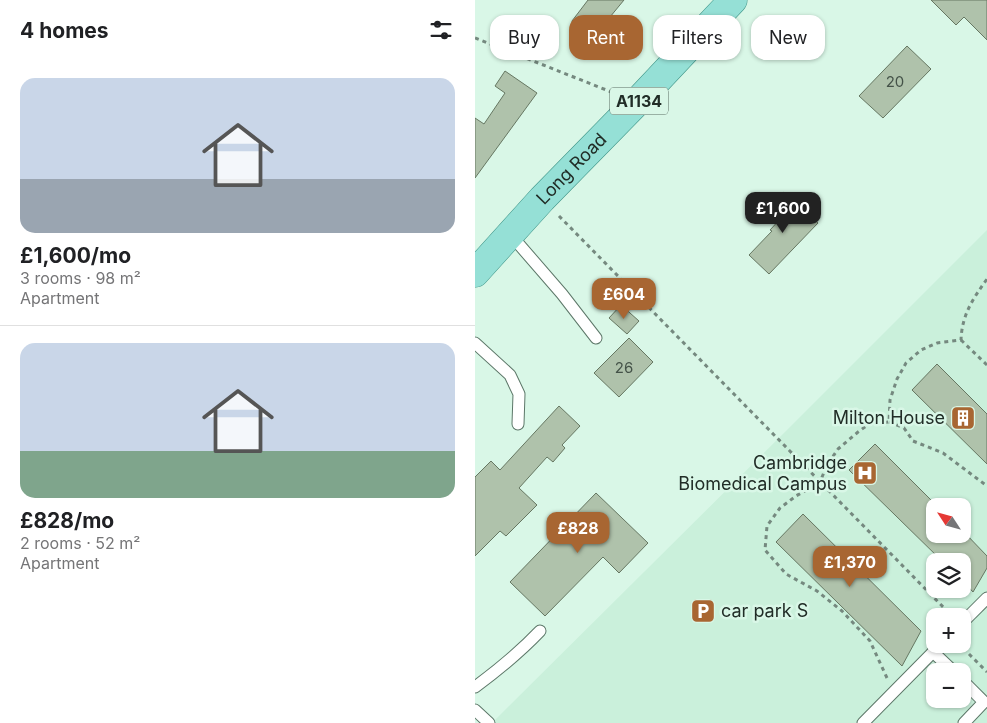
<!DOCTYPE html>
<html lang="en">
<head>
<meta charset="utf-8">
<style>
  body { margin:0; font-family:Inter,sans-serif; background:#f6f6f6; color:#202124; height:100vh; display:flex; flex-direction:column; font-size:19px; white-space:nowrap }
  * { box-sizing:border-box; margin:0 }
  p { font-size:16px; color:#757577 }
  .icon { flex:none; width:28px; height:28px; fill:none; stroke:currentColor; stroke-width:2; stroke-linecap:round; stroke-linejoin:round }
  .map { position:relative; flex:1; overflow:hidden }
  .panel { display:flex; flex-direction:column; background:#fff; width:475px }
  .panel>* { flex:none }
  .top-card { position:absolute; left:15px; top:15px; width:421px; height:45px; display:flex; gap:10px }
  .needle { width:32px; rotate:306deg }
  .tools { position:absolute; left:451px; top:498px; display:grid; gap:10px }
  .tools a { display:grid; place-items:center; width:45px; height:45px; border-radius:10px; background:#fff; box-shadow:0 1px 4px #0004; font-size:25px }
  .price { position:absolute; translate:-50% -42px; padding:0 11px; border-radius:10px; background:#a86632; color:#fff; font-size:16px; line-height:32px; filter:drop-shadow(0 1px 2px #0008) }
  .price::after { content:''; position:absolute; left:50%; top:30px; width:15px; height:11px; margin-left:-8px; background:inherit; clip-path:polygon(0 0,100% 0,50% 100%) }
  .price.on { background:#222; color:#fff }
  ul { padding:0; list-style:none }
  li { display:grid; align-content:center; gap:10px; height:265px; padding:0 20px }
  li+li { border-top:1px solid #e0e0e0 }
  li span { display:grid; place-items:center; height:155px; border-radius:15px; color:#555 }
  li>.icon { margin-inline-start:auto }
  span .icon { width:90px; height:90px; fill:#fffc; stroke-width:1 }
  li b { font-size:21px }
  h2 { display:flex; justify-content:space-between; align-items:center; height:60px; padding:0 20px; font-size:21px }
  .chip { padding:0 18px; border-radius:15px; background:#fff; box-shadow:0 1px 4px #0004; font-size:18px; line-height:45px }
  .chip.on { background:#a86632; color:#fff }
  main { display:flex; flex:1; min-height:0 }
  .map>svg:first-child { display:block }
  .built { fill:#caf0db; fill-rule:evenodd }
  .building { fill:#afc2ab; stroke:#667762 }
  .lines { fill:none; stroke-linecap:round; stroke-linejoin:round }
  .lane-casing { stroke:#5c7768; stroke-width:13 }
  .primary-casing { stroke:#3f9487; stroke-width:29 }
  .path { stroke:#75897f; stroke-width:3; stroke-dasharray:4 4; stroke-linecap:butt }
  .lane { stroke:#fff; stroke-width:11 }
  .primary { stroke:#95e0d6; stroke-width:28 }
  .labels { text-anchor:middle; stroke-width:5; stroke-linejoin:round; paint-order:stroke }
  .number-label { font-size:15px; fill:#445248 }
  .shield { fill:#d9f7e7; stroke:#586a61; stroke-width:1 }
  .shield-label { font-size:16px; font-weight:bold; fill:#212d27 }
  .street-label { font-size:18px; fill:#212d27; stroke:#d9f7e7 }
  .poi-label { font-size:18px; fill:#212d27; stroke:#d9f7e7; text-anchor:end }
</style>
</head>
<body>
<main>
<section class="panel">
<h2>4 homes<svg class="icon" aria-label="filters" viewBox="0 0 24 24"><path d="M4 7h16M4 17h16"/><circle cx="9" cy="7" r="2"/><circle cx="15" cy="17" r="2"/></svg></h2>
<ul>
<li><span style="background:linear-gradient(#c9d6e8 65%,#9aa5b1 0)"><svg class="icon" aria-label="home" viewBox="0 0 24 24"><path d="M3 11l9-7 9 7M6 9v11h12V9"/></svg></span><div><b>£1,600/mo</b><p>3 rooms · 98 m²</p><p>Apartment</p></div></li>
<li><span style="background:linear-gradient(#c9d6e8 70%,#7fa58c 0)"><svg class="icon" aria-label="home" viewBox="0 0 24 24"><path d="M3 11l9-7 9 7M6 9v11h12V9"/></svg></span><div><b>£828/mo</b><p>2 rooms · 52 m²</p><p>Apartment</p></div></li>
</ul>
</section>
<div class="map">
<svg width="512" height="723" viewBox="0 0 512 723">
  <rect width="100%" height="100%" fill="#d9f7e7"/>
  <!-- built -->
  <path class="built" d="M512 230V723H17L311 431ZM460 506H488V534H460ZM460 561H488V589H460ZM460 616H488V644H460ZM460 671H488V699H460Z"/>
  <!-- building -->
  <g class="building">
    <path d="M113 0H149L135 17 138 20 127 35 123 32 115 40 105 33 99 34 97 21Z"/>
    <path d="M456 0H512V40L489 17 481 25Z"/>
    <path d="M432 46 456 69 408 118 384 96Z"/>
    <path d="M30 71 62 93 0 178V118L9 124 30 93 20 86Z"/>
    <path d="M308 192 343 223 294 274 274 255 297 231 295 230 307 217 295 206Z"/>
    <path d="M146 305 164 321 152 334 134 318Z"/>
    <path d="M154 338 178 362 144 397 119 373Z"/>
    <path d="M462 364 512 414V464L437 390Z"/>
    <path d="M84 406 105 426 87 445 90 448 78 462 72 457 44 488 62 505 31 536 25 531 0 556V477L16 461 25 470Z"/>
    <path d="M400 444 462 506H460V534H488V531L512 556V568L498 592 488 581V561H467L374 470Z"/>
    <path d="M121 493 173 543 144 573 128 557 70 616 35 582Z"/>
    <path d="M328 514 446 631 427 666 301 542Z"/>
  </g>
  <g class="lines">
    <defs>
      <g id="lane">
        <path d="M35 234 87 294 121 338"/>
        <path d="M0 343 35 375 44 394 43 424"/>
        <path d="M488 622 512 598"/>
        <path d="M458 652 478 671"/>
        <path d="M488 681 509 702 489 723"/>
        <path d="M0 687C23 670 45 652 65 631"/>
        <path d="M0 710 14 723"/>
        <path d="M388 723 466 644"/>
      </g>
      <g id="primary">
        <path id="s1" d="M0 273 67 199 162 102 258 0"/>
      </g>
    </defs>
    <!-- lane casing -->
    <use href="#lane" class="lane-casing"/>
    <!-- primary casing -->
    <use href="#primary" class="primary-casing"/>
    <!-- path -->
    <g class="path">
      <path d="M0 38 139 93"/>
      <path d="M84 216 475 614"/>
      <path d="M486 340 512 365"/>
      <path d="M414 422 429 428 438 441 468 453 512 486"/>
      <path d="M494 654 512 672"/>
      <path d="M412 678 395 641 367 611 342 591 311 574 290 550 292 526 305 508 321 496 345 482 352 465 363 449 383 432 394 424 414 422 415 400 422 379 431 363 446 350 462 343 486 340C487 314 498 299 512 279"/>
    </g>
    <!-- lane -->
    <use href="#lane" class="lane"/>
    <!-- primary -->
    <use href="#primary" class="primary"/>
  </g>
  <!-- icons -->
  <defs>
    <symbol id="building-square" viewBox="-11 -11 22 22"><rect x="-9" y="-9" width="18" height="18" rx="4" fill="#a86632" stroke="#d9f7e7"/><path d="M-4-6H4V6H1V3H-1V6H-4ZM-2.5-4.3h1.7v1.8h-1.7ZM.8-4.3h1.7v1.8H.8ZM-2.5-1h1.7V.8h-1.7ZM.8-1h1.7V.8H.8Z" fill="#fff"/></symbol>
    <symbol id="hospital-square" viewBox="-11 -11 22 22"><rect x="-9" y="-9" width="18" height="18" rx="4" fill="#a86632" stroke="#d9f7e7"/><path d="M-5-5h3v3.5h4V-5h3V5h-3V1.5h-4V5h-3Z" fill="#fff"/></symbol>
    <symbol id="parking-square" viewBox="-11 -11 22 22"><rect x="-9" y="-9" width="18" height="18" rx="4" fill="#a86632" stroke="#d9f7e7"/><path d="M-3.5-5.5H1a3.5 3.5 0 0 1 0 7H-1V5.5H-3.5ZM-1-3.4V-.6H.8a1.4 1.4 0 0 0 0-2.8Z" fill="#fff"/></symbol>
  </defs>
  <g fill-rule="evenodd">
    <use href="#building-square" x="474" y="404" width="28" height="28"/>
    <use href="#hospital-square" x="376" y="459" width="28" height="28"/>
    <use href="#parking-square" x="214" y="597" width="28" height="28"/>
  </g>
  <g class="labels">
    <!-- number labels -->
    <g class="number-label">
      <text x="420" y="87">20</text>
      <text x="149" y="373">26</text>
    </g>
    <!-- shield labels -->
    <rect class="shield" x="135" y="87.5" width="58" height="27" rx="4"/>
    <g class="shield-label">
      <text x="164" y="107">A1134</text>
    </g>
    <!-- street labels -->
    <g class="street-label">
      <text dy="6" stroke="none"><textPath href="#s1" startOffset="142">Long Road</textPath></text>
    </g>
    <!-- poi labels -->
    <g class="poi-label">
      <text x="470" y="424">Milton House</text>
      <text x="372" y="469">Cambridge<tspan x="372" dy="21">Biomedical Campus</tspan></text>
      <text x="246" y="617" text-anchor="start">car park S</text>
    </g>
  </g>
</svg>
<div class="tools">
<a><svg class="needle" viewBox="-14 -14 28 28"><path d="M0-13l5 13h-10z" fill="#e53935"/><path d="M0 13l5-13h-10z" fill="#757577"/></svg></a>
<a><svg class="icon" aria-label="layers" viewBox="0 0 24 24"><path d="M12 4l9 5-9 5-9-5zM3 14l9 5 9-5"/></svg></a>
<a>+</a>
<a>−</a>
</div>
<b class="price on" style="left:308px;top:234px">£1,600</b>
<b class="price" style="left:149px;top:320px">£604</b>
<b class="price" style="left:103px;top:554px">£828</b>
<b class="price" style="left:375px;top:588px">£1,370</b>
<div class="top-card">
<a class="chip">Buy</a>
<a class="chip on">Rent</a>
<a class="chip">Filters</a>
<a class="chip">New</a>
</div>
</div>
</main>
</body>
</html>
